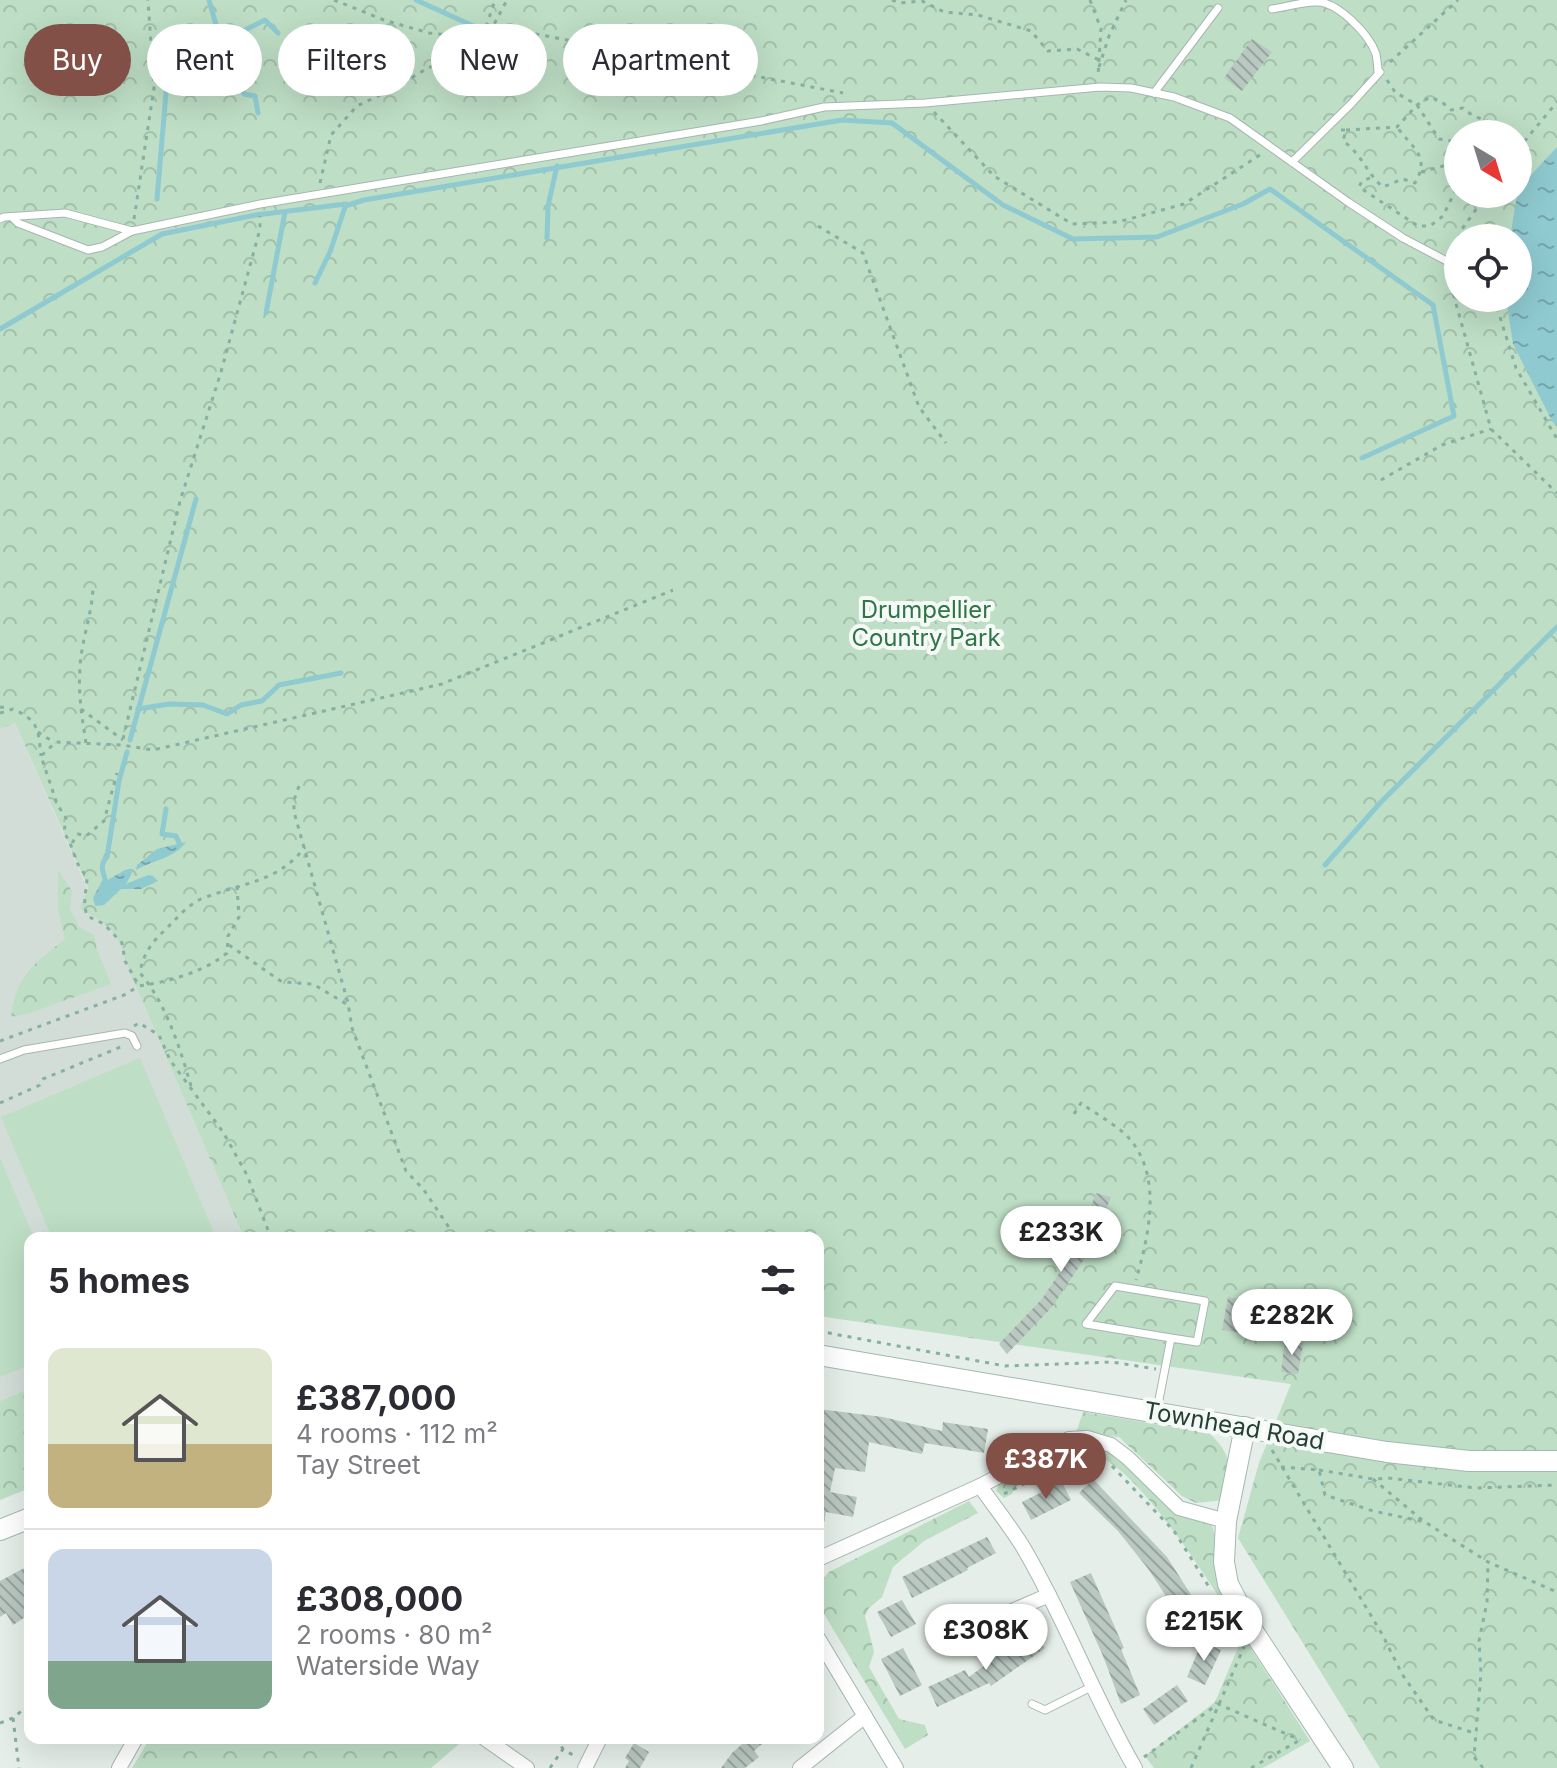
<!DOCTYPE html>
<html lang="en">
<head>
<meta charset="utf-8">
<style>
  body { margin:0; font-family:Inter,sans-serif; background:#f2f2f3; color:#2b2b33; height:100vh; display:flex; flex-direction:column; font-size:30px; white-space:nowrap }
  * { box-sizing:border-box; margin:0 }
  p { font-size:26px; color:#7c7c81 }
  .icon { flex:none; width:44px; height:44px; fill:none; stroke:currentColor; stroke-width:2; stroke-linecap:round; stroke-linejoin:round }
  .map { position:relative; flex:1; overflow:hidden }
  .drawer { position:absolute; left:24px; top:1232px; width:800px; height:512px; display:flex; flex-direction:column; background:#fff; border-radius:16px; box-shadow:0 8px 32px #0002 }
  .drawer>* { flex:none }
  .guide { position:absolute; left:24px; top:24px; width:800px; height:72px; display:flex; gap:16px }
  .needle { width:52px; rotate:142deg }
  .fabs { position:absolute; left:1444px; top:120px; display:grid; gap:16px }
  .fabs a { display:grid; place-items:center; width:88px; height:88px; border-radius:50%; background:#fff; box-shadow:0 8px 32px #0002; font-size:40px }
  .price { position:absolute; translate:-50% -68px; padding:0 18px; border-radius:28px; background:#fff; color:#222; font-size:26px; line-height:52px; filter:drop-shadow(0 2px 4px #0008) }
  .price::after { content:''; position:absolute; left:50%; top:48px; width:24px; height:18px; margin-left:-12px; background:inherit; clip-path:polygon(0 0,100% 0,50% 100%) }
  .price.on { background:#835048; color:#fff }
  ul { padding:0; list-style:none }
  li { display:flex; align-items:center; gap:24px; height:200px; padding:0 24px }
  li+li { border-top:2px solid #e1e1e2 }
  li span { display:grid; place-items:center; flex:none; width:224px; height:160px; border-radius:16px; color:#555 }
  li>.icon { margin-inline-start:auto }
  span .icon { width:96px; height:96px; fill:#fffc; stroke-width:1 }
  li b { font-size:34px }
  h2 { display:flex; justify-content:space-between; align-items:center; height:96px; padding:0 24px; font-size:34px }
  .tag { padding:0 28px; border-radius:36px; background:#fff; box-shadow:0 8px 32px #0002; font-size:28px; line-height:72px }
  .tag.on { background:#835048; color:#fff }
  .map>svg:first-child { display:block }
  .built { fill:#d3ddd8 }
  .grass { fill:#bedec5 }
  .forest { fill:url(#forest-crowns); fill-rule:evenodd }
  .water { fill:url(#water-ripples) }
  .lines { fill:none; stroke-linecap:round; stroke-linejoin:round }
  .stream { stroke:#8fcad1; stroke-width:5 }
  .building { fill:url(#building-back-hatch) }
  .lane-casing { stroke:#a7b6b0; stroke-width:9 }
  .street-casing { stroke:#a7b6b0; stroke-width:16 }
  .secondary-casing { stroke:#a3b9b0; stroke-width:22 }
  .path { stroke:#86b0a1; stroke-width:3; stroke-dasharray:4 6; stroke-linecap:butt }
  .lane { stroke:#fff; stroke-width:7 }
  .street { stroke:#fff; stroke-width:14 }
  .secondary { stroke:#fff; stroke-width:20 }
  .labels { text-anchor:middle; stroke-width:8; stroke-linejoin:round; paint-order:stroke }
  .park-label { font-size:24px; fill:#2f7547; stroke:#f5faf7 }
  .street-label { font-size:24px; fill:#243f36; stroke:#f5faf7 }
</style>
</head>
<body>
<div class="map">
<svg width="1557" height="1768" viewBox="0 0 1557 1768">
  <defs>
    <pattern id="forest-crowns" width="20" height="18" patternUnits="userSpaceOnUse" patternTransform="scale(2)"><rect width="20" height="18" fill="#bedec5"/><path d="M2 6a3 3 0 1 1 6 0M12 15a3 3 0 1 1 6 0" fill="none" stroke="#a3c0aa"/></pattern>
    <pattern id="water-ripples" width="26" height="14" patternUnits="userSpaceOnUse" patternTransform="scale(2)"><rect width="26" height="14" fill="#8fcad1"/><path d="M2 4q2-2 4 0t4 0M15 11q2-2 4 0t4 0" fill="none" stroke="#75a5aa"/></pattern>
    <pattern id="building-back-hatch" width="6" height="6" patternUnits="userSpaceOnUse" patternTransform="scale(2)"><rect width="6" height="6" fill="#bac8c2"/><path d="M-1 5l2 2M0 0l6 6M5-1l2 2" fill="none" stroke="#97a49e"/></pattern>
  </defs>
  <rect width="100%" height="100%" fill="#e5eee9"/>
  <!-- built -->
  <path class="built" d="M15 723 95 906 122 943 125 961 244 1238H30V1388L0 1401V728Z"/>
  <!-- grass -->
  <g class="grass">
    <path d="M140 1058 216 1238H52L1 1117Z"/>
    <path d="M0 1158 34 1238H30V1365L0 1377Z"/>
  </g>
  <!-- forest -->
  <g class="forest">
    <path d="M0 0H1557V1768H1380L1238 1538 1259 1463 1291 1384 818 1316V1238H244L125 961C121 933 103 921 80 908L88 888 15 723 0 729ZM1458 134H1518V194H1458ZM1458 238H1518V298H1458Z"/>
    <path d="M58 870 72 891 70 909 79 927 94 935 97 950 111 984 27 1014 11 1017C16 975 34 964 65 939L58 910Z"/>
    <path d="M30 1388V1488L0 1500V1401Z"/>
    <path d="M1083 1412 1209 1433C1235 1457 1229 1467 1224 1500L1196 1503 1182 1496 1119 1437 1076 1433Z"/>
    <path d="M1083 1447H1098L1110 1452 1212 1525 1241 1630C1216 1594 1132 1453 1087 1454 1062 1455 1036 1476 1015 1487L1012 1494 1004 1498 996 1491 1000 1482 1050 1455Z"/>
    <path d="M969 1501 978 1513 924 1541 893 1567 882 1597 869 1608 865 1616 874 1652 869 1667 899 1719 925 1725 928 1735 905 1749 818 1604V1585L829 1572Z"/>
    <path d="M1243 1636 1310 1741 1263 1768H1154L1145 1756 1215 1702Z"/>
    <path d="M150 1738H464L465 1739 431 1768H132Z"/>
  </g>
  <!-- water -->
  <g class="water">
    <path d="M1557 147V426L1551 419 1513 344 1506 298H1518V238H1510L1518 189Z"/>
    <path d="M186 842C175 858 151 861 136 870L137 865 157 849Z"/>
    <path d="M134 869 126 884 148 875 153 876 158 881 141 889H121L104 905 95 906 93 898 104 877 106 881 125 870Z"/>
  </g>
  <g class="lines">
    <!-- stream -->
    <g class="stream">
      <path d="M416 0 480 29"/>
      <path d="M218 32 235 35 265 20 278 33"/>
      <path d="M226 60 239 80 244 94 255 96 258 113"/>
      <path d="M157 199 167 81 172 76 216 73 226 60 209 0"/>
      <path d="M345 206 364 200 842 120 892 123 1003 205 1073 239 1157 237 1243 204 1270 189 1433 305 1454 416 1362 458"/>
      <path d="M547 238 548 206 557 166"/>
      <path d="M266 313 285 212"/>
      <path d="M0 329 162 234 256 215 346 204 330 252 315 283"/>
      <path d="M138 709 169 704 203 705 227 714 241 705 262 701 279 685 341 673"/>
      <path d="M130 740 196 499"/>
      <path d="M166 809 162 834 176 836 180 845"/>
      <path d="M1325 865 1381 802 1557 627"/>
      <path d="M106 882C103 872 99 865 107 857L119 781 127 752"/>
    </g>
  </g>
  <!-- building -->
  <g class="building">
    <path d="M1252 39 1272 52 1242 91 1224 78Z"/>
    <path d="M1096 1193 1111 1197 1087 1255 1052 1307 1007 1354 999 1344 1042 1299 1064 1266 1083 1230Z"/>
    <path d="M1228 1297 1275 1305 1269 1337 1222 1330Z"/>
    <path d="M1285 1340 1303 1343 1298 1374 1281 1372Z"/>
    <path d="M818 1409 883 1417 942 1431 943 1422 988 1429 984 1453 925 1443 922 1454 869 1442 865 1472 835 1468 830 1492 857 1497 853 1517 826 1512 824 1523H818Z"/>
    <path d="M1093 1479 1167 1557 1211 1626 1193 1638 1149 1570 1118 1531 1079 1493Z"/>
    <path d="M1062 1482 1071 1500 1031 1520 1022 1502Z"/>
    <path d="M987 1537 996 1553 967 1568 968 1570 912 1598 902 1577Z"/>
    <path d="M30 1565V1614L13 1625 6 1613 0 1617V1581Z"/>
    <path d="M1091 1573 1124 1648 1121 1649 1140 1695 1121 1704 1103 1656 1070 1582Z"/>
    <path d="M902 1600 916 1624 891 1637 877 1612Z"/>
    <path d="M1034 1633 1045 1648 991 1686 989 1683 937 1707 928 1687 965 1670 969 1677 1001 1653 1003 1656Z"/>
    <path d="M1202 1642 1221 1650 1205 1685 1187 1677Z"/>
    <path d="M903 1648 922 1685 900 1696 881 1659Z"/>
    <path d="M1177 1685 1188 1701 1154 1725 1143 1709Z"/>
    <path d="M749 1738H769L754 1751 759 1757 745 1768H721L732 1753Z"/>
    <path d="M634 1743 649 1752 640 1768H625L629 1761 625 1758Z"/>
  </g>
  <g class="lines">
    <defs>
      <g id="lane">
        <path d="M1272 9C1286 7 1301 2 1316 2 1337 1 1369 34 1376 54 1377 60 1378 67 1378 73"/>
        <path d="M1154 93 1218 8"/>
        <path d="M1292 162 1351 104 1380 72"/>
        <path d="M13 218 18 223 88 250 102 247 132 231"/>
        <path d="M0 219 4 217 65 213 132 231 260 204 761 121 824 107 925 103 1100 87 1131 88 1174 97 1230 118 1348 202 1403 238 1458 267"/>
        <path d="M0 1059 24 1050 125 1033 132 1036 137 1046"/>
        <path d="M1157 1410 1171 1338 1086 1324 1115 1286 1205 1301 1197 1342 1171 1338"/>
        <path d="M1032 1704 1045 1710 1091 1687"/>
      </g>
      <g id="street">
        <path d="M980 1486C994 1506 1010 1526 1023 1547 1065 1618 1093 1696 1135 1768"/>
        <path d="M818 1559 980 1486 1069 1439 1087 1438 1111 1445 1128 1458 1179 1508 1226 1521"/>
        <path d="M982 1624 1049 1595"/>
        <path d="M818 1638 896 1768"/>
        <path d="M484 1738 527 1768"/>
        <path d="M119 1768 136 1738"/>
        <path d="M585 1768 600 1738"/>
        <path d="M800 1768 865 1716"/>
      </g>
      <g id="secondary">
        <path d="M818 1355 1387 1452 1469 1461H1557"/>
        <path d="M1245 1427 1226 1521 1224 1562 1228 1584 1251 1628 1343 1768"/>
        <path d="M0 1530 30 1518"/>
      </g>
    </defs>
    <!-- lane casing -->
    <use href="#lane" class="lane-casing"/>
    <!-- street casing -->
    <use href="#street" class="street-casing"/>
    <!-- secondary casing -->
    <use href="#secondary" class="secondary-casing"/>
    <!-- path -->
    <g class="path">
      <path d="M334 0 384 20 429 33 460 36 478 40 510 29 843 93"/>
      <path d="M892 0 900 3 922 1 944 12 978 15 1031 31 1048 51 1077 49 1099 60"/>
      <path d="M1090 0 1101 29 1098 76"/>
      <path d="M483 36 495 0"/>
      <path d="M1390 62 1458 0"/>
      <path d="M1099 67 1109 36 1126 0"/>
      <path d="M1387 80 1395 92 1417 105 1439 139 1458 142"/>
      <path d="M934 112 994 176 1072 224 1118 222 1184 204 1260 155"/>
      <path d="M1341 130H1346L1343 141C1362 154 1367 174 1383 187L1403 179 1415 183C1431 156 1412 148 1397 127"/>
      <path d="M1346 130 1397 127 1417 105 1430 97 1442 102 1451 110 1463 108C1473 118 1483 118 1495 125L1496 134"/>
      <path d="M1518 149 1557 102"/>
      <path d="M1421 172 1451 164 1458 167"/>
      <path d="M1370 178 1362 181 1359 187 1418 226H1430L1443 216 1458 185"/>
      <path d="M320 183 331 135 357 106 393 89 426 69 465 51 492 28 507 0"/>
      <path d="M134 219 154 88 148 0"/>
      <path d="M818 226 863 253 919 407 946 443"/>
      <path d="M1460 238V232L1487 194"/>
      <path d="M1448 275 1491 429 1557 493"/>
      <path d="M1494 298 1516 368 1557 439"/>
      <path d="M1381 480 1442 445 1491 429"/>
      <path d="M0 707 9 708"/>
      <path d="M81 709 123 740"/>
      <path d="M0 713 13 709C39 721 38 729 41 756"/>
      <path d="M38 732 55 743"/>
      <path d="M123 739 180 501 221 372 260 229V216"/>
      <path d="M86 743C82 718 78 693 80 668 81 641 92 615 93 588"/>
      <path d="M299 786 294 800V812L348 1003 352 1028 406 1171 424 1190 456 1238"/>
      <path d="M72 843 78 834 86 836 104 821 117 773"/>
      <path d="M237 886 239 917 228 936 227 953C204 972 168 982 139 986L125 961 122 943 104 924 87 916C82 900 87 891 87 876 73 864 75 847 64 833L66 818 57 804 41 756 56 742 122 745 153 750 442 684 673 590"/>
      <path d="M229 945 282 982 313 984 348 1005"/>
      <path d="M134 1026 139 1023 159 1035 170 1060 223 1132 247 1175 271 1238"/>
      <path d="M0 1041 124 995 139 986"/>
      <path d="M191 1086C180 1048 166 1003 140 973 143 953 153 941 168 927 178 917 188 905 201 899 240 883 278 883 305 847"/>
      <path d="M0 1103 40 1085 43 1079 123 1046"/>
      <path d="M1074 1114 1081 1103C1098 1116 1124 1128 1135 1146 1161 1184 1148 1238 1136 1280"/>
      <path d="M818 1331 1005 1366 1112 1362 1156 1369"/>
      <path d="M1272 1450 1382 1634 1402 1674 1434 1720 1477 1734"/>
      <path d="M1112 1466 1174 1531 1209 1587"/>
      <path d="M1281 1467 1319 1470 1325 1495 1373 1511 1425 1522 1488 1562 1557 1592"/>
      <path d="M1319 1470 1373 1479 1388 1478 1476 1488 1557 1485"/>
      <path d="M1373 1479 1422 1520"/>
      <path d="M1004 1494 1081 1455 1095 1457"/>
      <path d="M13 1718 19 1768"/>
      <path d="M0 1723 13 1718 30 1704"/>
      <path d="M556 1738 563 1749 576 1757"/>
      <path d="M1144 1757 1218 1704 1300 1740"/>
      <path d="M550 1768 563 1749"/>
      <path d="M1191 1768 1244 1647"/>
      <path d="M1251 1768 1300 1740"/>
      <path d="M1483 1768 1474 1757 1481 1673 1479 1641 1487 1602 1488 1562"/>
    </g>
    <!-- lane -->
    <use href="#lane" class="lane"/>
    <!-- street -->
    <use href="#street" class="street"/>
    <!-- secondary -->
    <use href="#secondary" class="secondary"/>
  </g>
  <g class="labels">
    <!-- park labels -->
    <g class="park-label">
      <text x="926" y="618">Drumpellier<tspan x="926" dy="28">Country Park</tspan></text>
    </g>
    <!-- street labels -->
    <g class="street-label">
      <text transform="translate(1234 1426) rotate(10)" y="8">Townhead Road</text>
    </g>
  </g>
</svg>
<div class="fabs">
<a><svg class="needle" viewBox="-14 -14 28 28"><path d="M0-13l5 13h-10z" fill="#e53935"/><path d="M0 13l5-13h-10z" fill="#7c7c81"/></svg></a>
<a><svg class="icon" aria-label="locate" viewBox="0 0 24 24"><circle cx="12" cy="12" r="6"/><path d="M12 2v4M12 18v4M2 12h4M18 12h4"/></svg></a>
</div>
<b class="price" style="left:1061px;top:1274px">£233K</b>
<b class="price" style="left:1292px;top:1357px">£282K</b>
<b class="price on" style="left:1046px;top:1501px">£387K</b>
<b class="price" style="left:1204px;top:1663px">£215K</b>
<b class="price" style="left:986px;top:1672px">£308K</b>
<div class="guide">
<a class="tag on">Buy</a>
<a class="tag">Rent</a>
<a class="tag">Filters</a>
<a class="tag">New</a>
<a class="tag">Apartment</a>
</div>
<section class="drawer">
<h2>5 homes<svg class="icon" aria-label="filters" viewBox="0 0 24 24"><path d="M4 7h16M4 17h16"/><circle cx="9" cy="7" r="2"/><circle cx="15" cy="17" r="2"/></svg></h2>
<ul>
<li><span style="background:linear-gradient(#dfe7d0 60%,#c2b280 0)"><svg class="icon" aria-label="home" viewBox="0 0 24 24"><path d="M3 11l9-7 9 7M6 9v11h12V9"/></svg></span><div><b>£387,000</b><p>4 rooms · 112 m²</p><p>Tay Street</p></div></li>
<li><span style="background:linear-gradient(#c9d6e8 70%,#7fa58c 0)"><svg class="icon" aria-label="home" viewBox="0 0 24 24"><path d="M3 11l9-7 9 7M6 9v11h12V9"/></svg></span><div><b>£308,000</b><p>2 rooms · 80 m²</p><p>Waterside Way</p></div></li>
</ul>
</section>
</div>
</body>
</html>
